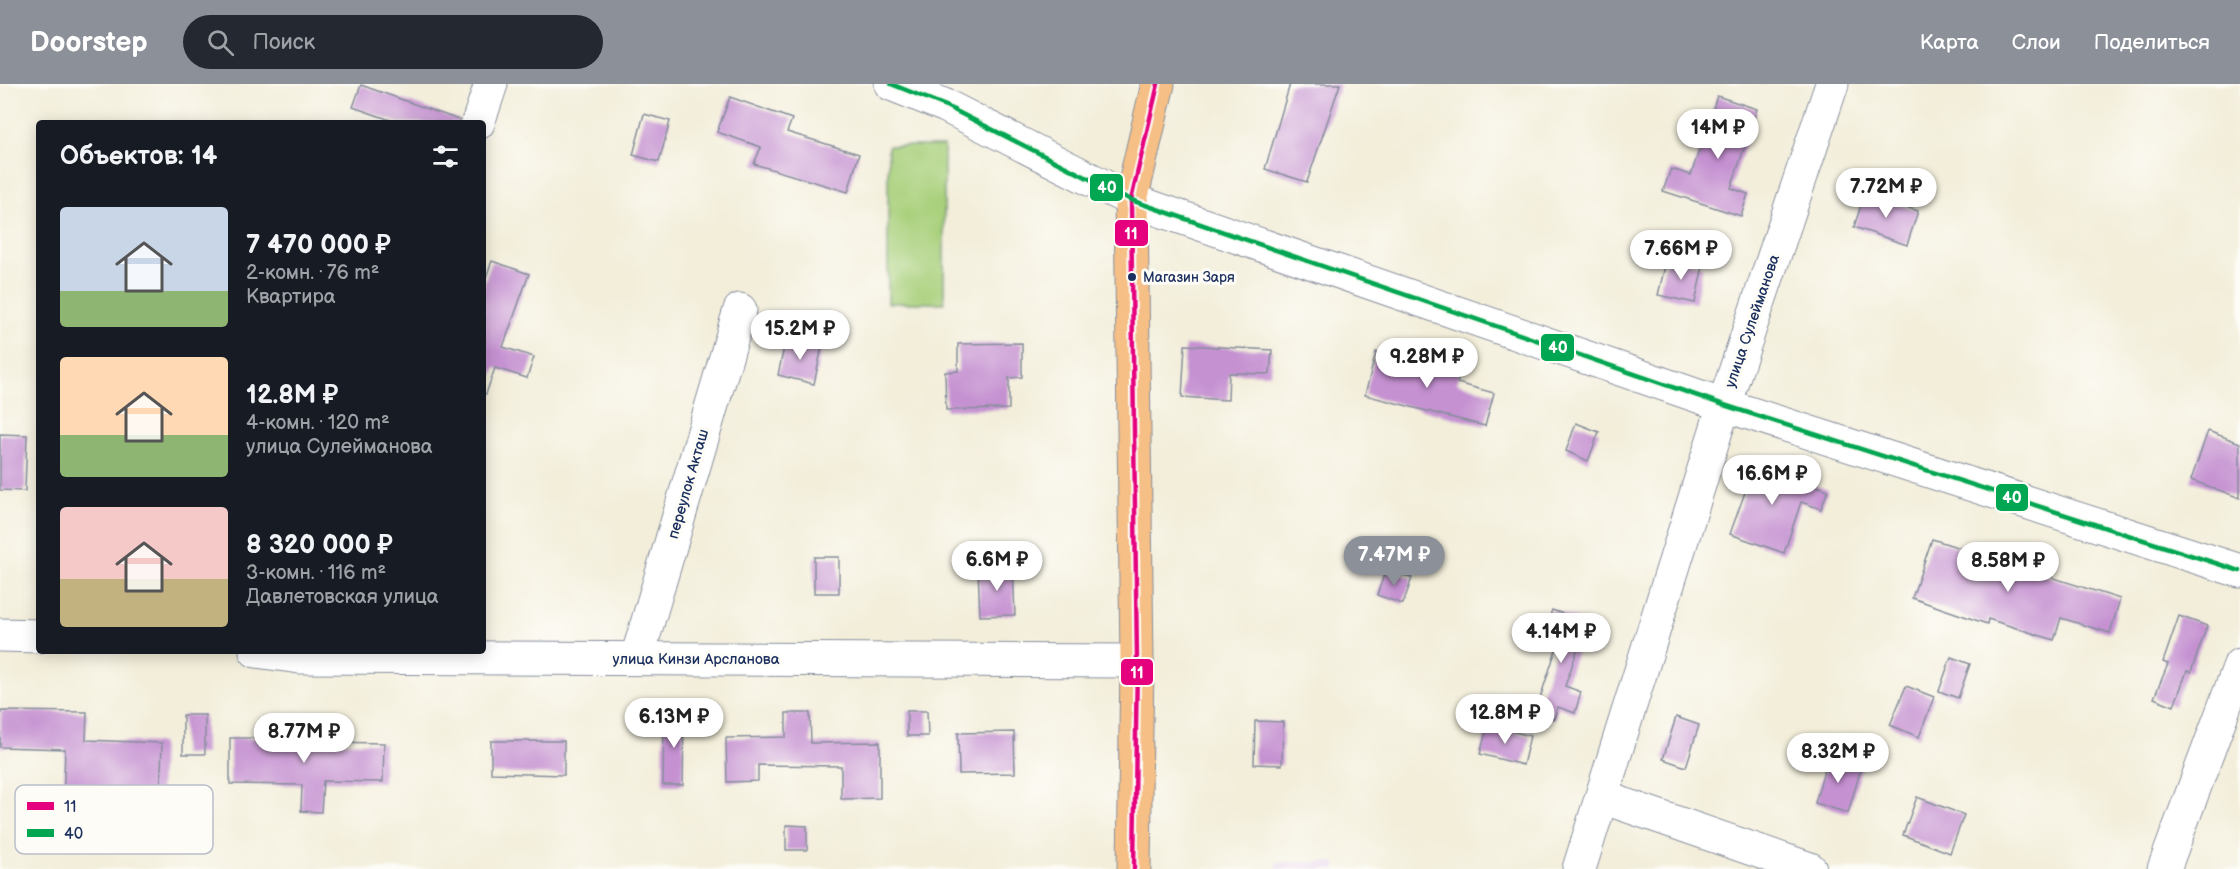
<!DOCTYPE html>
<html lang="ru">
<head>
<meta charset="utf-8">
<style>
  body { margin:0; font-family:"Balsamiq Sans",sans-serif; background:#242831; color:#f1f3f6; height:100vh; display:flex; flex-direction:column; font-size:22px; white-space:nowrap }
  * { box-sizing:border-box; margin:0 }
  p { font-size:20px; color:#9ea1a6 }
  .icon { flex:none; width:33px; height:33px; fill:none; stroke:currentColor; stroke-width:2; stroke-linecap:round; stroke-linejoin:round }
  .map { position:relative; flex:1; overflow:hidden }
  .details { position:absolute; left:36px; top:36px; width:450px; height:534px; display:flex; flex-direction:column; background:#171b24; border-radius:6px; box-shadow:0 3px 15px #0003 }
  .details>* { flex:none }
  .price { position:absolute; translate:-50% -51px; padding:0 14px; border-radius:21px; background:#fff; color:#222; font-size:20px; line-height:39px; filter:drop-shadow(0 2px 3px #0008) }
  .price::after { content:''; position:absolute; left:50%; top:36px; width:18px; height:14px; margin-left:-9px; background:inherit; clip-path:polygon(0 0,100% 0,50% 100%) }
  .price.selected { background:#8c9099; color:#fff }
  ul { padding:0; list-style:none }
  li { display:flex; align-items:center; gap:18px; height:150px; padding:0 24px }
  li span { display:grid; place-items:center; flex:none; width:168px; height:120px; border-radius:6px; color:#555 }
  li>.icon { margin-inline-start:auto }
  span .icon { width:72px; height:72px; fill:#fffc; stroke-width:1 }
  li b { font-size:26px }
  h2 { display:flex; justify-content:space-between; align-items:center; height:72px; padding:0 24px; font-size:26px }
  header { display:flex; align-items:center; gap:36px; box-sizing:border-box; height:84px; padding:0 30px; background:#8c9099; color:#fff }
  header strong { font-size:28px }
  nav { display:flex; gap:33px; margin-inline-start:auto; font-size:21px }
  .search { width:420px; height:54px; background:#242831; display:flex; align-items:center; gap:15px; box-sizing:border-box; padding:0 21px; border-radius:33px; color:#9ea1a6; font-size:22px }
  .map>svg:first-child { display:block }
  .built { fill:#e7d2ef }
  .green { fill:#a9d07b; stroke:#62806c; stroke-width:1.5 }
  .building { fill:#c591d1 }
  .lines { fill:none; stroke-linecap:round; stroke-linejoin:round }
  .minor-casing { stroke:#878e9c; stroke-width:35 }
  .major-casing { stroke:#878e9c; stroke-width:35 }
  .minor { stroke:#fff; stroke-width:33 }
  .major { stroke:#f5bf86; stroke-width:33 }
  .bus-1-casing { stroke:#fdfcf7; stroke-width:9 }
  .bus-2-casing { stroke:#fdfcf7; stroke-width:9 }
  .bus-1 { stroke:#e5007d; stroke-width:4.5 }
  .bus-2 { stroke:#00a651; stroke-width:4.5 }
  .bus-dot { fill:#1b2f5e; stroke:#fdfcf7; stroke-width:2 }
  .labels { text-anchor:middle; stroke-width:6; stroke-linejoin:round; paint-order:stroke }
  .bus-label { font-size:14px; fill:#1b2f5e; stroke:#fdfcf7; text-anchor:start }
  .street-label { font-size:15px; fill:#1b2f5e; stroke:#fdfcf7 }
  .key { fill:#fdfcf7; stroke:#b9bec9; stroke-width:1.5 }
  .key-label { font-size:16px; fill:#1b2f5e }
  .line-badge { stroke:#fdfcf7; stroke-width:2 }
  .badge-label { font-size:16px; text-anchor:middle; font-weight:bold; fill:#fff }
</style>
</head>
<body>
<header>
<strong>Doorstep</strong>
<div class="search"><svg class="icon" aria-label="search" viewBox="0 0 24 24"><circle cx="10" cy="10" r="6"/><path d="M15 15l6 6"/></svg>Поиск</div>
<nav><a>Карта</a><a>Слои</a><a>Поделиться</a></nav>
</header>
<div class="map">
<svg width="2240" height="785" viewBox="0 0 2240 785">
  <rect width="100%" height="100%" fill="#fdfcf7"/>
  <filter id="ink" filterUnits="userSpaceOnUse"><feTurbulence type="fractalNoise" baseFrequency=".0167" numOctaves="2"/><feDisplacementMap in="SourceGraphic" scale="12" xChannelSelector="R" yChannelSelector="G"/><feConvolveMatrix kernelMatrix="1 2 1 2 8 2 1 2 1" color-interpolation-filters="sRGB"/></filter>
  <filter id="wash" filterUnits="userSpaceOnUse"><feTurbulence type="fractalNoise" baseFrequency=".008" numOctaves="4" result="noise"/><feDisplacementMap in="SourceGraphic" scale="24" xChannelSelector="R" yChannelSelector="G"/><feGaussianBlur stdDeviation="1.35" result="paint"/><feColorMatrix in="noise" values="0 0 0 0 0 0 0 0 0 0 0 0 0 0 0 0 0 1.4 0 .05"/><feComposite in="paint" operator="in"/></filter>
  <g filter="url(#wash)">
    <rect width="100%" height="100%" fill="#f3eeda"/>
    <!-- built -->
    <rect class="built" x="1277" y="778" width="59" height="7"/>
    <!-- green -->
    <rect class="green" x="888" y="62" width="56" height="157"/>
    <g id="blocks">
      <!-- building -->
      <g class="building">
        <path d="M1290 0H1340L1307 98 1265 85Z"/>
        <path d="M361 1 459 36V39H399L353 23Z"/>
        <path d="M1717 12 1757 25 1731 104 1748 110 1741 132 1663 107 1671 85 1691 91Z"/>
        <path d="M730 13 792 35 787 48 859 70 848 108 754 80 761 63 717 48Z"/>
        <path d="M644 30 670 37 659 78 633 71Z"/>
        <path d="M1865 109 1918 127 1907 161 1854 143Z"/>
        <path d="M1667 174 1703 182 1695 219 1658 211Z"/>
        <path d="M492 177 529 190 503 263 534 273 527 294 495 284 486 310H483V202Z"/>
        <path d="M786 254 822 263 814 300 778 291Z"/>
        <path d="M1022 259V293L1009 294V325L946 326 945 288 958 287V260Z"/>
        <path d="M1185 261 1272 266 1270 290 1229 289 1228 316 1182 313Z"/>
        <path d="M1376 268 1460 289 1457 299 1494 309 1485 342 1365 311Z"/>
        <path d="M1576 339 1599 348 1588 377 1566 367Z"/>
        <path d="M2208 347 2240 359V414L2191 396Z"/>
        <path d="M0 350 27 351 25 407 0 406Z"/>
        <path d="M1744 377 1828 406 1821 425 1801 418 1784 469 1730 450 1748 400 1737 396Z"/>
        <path d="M1932 455 2120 515 2110 549 2061 534 2054 556 1988 535 1987 540 1912 514Z"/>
        <rect x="814" y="473" width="25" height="36"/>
        <path d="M1013 483 1015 531 980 532 978 485Z"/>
        <path d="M1386 485 1412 494 1403 520 1377 511Z"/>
        <path d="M1552 526 1587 538 1565 602 1581 608 1575 629 1558 623 1554 635 1535 629 1558 560 1542 555Z"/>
        <path d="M2179 532 2207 542 2191 588 2187 587 2174 622 2154 614 2168 580 2163 578Z"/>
        <path d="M1951 573 1970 580 1958 614 1939 607Z"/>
        <path d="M1906 602 1934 613 1919 653 1890 641Z"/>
        <path d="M1 627 87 628 86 656 162 659 160 715 84 712V724L63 723 65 665 0 663Z"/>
        <path d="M907 627H927L928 652H907Z"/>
        <path d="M664 629H684L683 701H663Z"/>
        <path d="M786 629H810L811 659 880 658V714L841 715V682L758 681V697L727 698 726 654 786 653Z"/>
        <rect x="183" y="631" width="22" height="39"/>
        <path d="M1676 633 1699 641 1686 683 1663 675Z"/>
        <path d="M1255 637 1283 638 1282 681 1254 680Z"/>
        <path d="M1488 641 1530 652 1523 681 1480 670Z"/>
        <path d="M1014 648 1015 689 959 690 958 649Z"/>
        <path d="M230 654H322V658L384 659 383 698 323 697 321 728 301 727 302 701 230 700Z"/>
        <path d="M491 657H564V691L491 689Z"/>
        <path d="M1828 672 1862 681 1848 729 1815 719Z"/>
        <path d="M1917 713 1964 731 1950 769 1903 751Z"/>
        <path d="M786 741 807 742V766H786Z"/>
      </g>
    </g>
  </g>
  <g filter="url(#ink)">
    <use href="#blocks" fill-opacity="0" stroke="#878e9c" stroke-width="1.5"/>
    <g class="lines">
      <defs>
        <g id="minor">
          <path d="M891 0 946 22 1131 116 1724 321 2240 487"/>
          <path d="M478 39 491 0"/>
          <path d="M0 551 39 552"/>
          <path d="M256 567 300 573 1137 577"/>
          <path d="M637 574 740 226"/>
          <path d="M1602 713 1810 785"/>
          <path d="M1579 785 1724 321 1832 0"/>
          <path d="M2164 785 2240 581"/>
        </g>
        <path id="major" d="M1134 785 1137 577 1131 116 1158 0"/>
      </defs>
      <!-- minor casing -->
      <use href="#minor" class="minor-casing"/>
      <!-- major casing -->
      <use href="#major" class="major-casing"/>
      <!-- minor -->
      <use href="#minor" class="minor"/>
      <!-- major -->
      <use href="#major" class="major"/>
      <defs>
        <path id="bus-1" d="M1134 785 1137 577 1131 116 1158 0"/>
        <path id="bus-2" d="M891 0 946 22 1131 116 1724 321 2240 487"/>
      </defs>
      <!-- bus-1 casing -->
      <use href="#bus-1" class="bus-1-casing"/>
      <!-- bus-2 casing -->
      <use href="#bus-2" class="bus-2-casing"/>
      <!-- bus-1 -->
      <use href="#bus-1" class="bus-1"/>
      <!-- bus-2 -->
      <use href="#bus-2" class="bus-2"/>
    </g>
  </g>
  <!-- markers -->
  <circle class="bus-dot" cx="1132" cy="193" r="5"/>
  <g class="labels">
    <!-- bus labels -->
    <g class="bus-label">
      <text x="1143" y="198">Магазин Заря</text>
    </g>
    <!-- street labels -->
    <g class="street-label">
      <text transform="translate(1752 237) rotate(-71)" y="5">улица Сулейманова</text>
      <text transform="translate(688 400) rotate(-74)" y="5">переулок Акташ</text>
      <text x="696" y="580">улица Кинзи Арсланова</text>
    </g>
  </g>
  <!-- legend -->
  <rect x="15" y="701" width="198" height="69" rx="9" class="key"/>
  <rect x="27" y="718" width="27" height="8" fill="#e5007d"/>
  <rect x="27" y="745" width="27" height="8" fill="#00a651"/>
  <g class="key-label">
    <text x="64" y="728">11</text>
    <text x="64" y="755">40</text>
  </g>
  <g class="line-badge">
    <rect x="1089" y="89" width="35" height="29" rx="6" fill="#00a651"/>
    <rect x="1114" y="135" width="35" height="28" rx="6" fill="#e5007d"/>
    <rect x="1540" y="249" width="35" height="29" rx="6" fill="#00a651"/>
    <rect x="1995" y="399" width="34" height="29" rx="6" fill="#00a651"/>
    <rect x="1120" y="574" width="34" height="28" rx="6" fill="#e5007d"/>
  </g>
  <g class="badge-label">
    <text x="1107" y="109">40</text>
    <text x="1131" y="155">11</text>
    <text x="1558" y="269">40</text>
    <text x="2012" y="419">40</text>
    <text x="1137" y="594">11</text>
  </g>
</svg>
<b class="price" style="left:1718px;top:76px">14M ₽</b>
<b class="price" style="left:1886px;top:135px">7.72M ₽</b>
<b class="price" style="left:1681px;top:197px">7.66M ₽</b>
<b class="price" style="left:800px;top:277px">15.2M ₽</b>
<b class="price" style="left:1427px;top:305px">9.28M ₽</b>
<b class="price" style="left:1772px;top:422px">16.6M ₽</b>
<b class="price selected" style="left:1394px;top:503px">7.47M ₽</b>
<b class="price" style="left:997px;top:508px">6.6M ₽</b>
<b class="price" style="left:2008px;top:509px">8.58M ₽</b>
<b class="price" style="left:1561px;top:580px">4.14M ₽</b>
<b class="price" style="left:1505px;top:661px">12.8M ₽</b>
<b class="price" style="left:674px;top:665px">6.13M ₽</b>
<b class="price" style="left:304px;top:680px">8.77M ₽</b>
<b class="price" style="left:1838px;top:700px">8.32M ₽</b>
<section class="details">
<h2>Объектов: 14<svg class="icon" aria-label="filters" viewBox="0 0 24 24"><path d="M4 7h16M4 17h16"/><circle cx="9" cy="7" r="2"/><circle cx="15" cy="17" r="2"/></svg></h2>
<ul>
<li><span style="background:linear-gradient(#c9d6e8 70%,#8fb573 0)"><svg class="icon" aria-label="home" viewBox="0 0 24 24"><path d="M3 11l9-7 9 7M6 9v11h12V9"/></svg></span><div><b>7 470 000 ₽</b><p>2-комн. · 76 m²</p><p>Квартира</p></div></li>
<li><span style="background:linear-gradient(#ffd9b3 65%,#8fb573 0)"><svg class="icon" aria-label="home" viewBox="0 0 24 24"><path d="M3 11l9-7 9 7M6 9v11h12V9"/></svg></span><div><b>12.8M ₽</b><p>4-комн. · 120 m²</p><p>улица Сулейманова</p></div></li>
<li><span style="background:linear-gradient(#f6c9c9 60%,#c2b280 0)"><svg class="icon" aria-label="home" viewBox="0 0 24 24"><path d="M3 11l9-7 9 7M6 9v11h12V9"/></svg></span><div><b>8 320 000 ₽</b><p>3-комн. · 116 m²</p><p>Давлетовская улица</p></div></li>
</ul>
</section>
</div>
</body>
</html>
